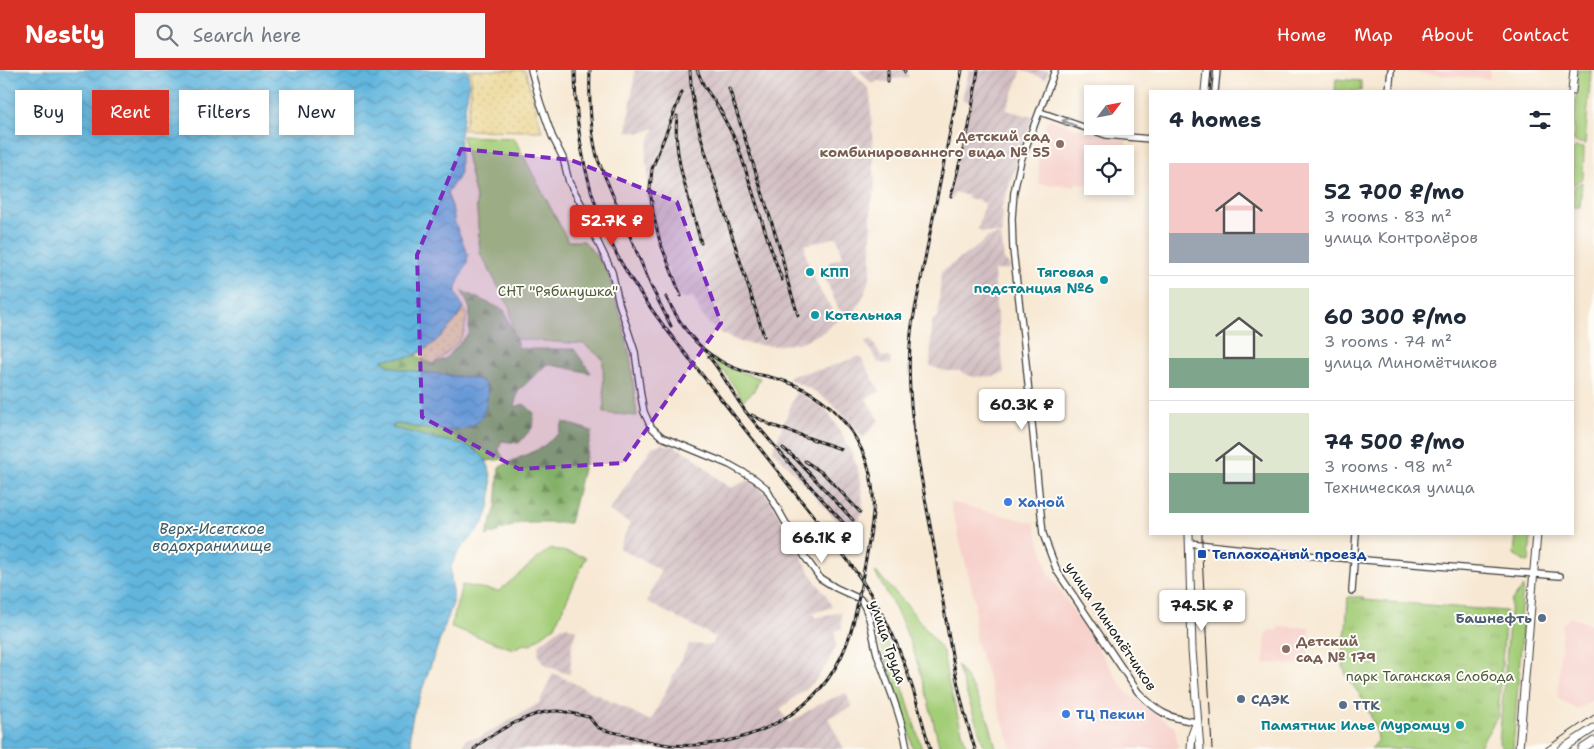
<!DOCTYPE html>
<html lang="en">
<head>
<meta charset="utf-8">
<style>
  body { margin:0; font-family:"Shantell Sans",sans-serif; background:#f6f6f7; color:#1f2937; height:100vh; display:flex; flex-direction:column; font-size:19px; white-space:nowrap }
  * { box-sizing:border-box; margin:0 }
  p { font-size:16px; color:#747a83 }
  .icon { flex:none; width:28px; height:28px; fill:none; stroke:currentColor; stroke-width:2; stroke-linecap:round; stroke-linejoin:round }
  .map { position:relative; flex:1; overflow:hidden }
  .details { position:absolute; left:1149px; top:20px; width:425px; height:445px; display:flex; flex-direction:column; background:#fff; border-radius:0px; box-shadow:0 2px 8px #0003 }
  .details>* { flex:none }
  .guide { position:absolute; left:15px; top:20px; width:475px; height:45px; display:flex; gap:10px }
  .needle { width:32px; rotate:58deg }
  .tools { position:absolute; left:1084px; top:15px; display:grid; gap:10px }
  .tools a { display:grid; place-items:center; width:50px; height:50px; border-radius:0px; background:#fff; box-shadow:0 2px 8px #0003; font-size:25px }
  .price { position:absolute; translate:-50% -42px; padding:0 11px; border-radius:5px; background:#fff; color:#222; font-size:16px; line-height:32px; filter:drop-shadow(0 1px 2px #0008) }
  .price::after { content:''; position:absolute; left:50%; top:30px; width:15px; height:11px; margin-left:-8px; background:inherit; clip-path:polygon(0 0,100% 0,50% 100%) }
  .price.active { background:#d93025; color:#fff }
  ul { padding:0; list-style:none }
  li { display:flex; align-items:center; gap:15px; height:125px; padding:0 20px }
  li+li { border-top:1px solid #e0e1e3 }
  li span { display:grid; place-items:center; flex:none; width:140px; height:100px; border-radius:0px; color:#555 }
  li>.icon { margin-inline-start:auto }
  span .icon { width:60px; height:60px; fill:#fffc; stroke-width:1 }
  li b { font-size:21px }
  h2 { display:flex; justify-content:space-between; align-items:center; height:60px; padding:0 20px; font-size:21px }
  .tag { padding:0 18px; border-radius:0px; background:#fff; box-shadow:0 2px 8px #0003; font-size:18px; line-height:45px }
  .tag.active { background:#d93025; color:#fff }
  header { display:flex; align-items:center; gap:30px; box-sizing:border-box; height:70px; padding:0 25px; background:#d93025; color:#fff }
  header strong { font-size:24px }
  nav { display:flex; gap:28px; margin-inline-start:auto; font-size:18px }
  .search { width:350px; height:45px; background:#f6f6f7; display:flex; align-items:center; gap:12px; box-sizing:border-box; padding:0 18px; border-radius:0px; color:#747a83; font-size:19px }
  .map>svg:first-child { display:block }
  .built { fill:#f7d0cb }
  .industrial { fill:url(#industrial-furrows) }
  .green { fill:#a4cd78; stroke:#60744a }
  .forest { fill:url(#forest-firs); stroke:#506642 }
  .sand { fill:url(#sand-dots); stroke:#857b5d }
  .park { fill:url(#park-tufts); stroke:#60744a }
  .water { fill:url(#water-waves); stroke:#3f697d }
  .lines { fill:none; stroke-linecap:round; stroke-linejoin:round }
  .minor-casing { stroke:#3d3b37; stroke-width:8 }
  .major-casing { stroke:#3d3b37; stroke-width:9 }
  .minor { stroke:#fff; stroke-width:5.5 }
  .major { stroke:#fff; stroke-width:7 }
  .tram { stroke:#1c1c1c; stroke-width:1 }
  .rail-casing { stroke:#1c1c1c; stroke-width:3 }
  .rail { stroke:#fdfcf7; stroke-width:1; stroke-dasharray:4; stroke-linecap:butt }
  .oneway { stroke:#999 }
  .marked { fill:#7b2cbf; fill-opacity:0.2; stroke:#7b2cbf; stroke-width:4; stroke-dasharray:10 6; stroke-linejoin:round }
  .education-dot { fill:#8d6e63; stroke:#fdfcf7; stroke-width:2 }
  .culture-dot { fill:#0f9aa8; stroke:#fdfcf7; stroke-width:2 }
  .shop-dot { fill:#3f7fe0; stroke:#fdfcf7; stroke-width:2 }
  .transit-dot { fill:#1a4fb4; stroke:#fdfcf7; stroke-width:2 }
  .service-dot { fill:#5c6f8a; stroke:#fdfcf7; stroke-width:2 }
  .labels { text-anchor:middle; stroke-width:4; stroke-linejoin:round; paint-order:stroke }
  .education-label { font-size:14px; font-weight:bold; fill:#785e54; stroke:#fdfcf7; text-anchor:end }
  .culture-label { font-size:14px; font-weight:bold; fill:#0d838f; stroke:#fdfcf7; text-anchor:start }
  .park-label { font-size:14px; fill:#4c5a3c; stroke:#fdfcf7 }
  .shop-label { font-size:14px; font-weight:bold; fill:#366cbe; stroke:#fdfcf7; text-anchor:start }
  .transit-label { font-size:14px; font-weight:bold; fill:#164399; stroke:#fdfcf7; text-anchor:start }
  .service-label { font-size:14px; font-weight:bold; fill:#4e5e75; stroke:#fdfcf7; text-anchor:start }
  .street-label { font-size:14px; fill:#1c1c1c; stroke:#fdfcf7 }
  .water-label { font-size:15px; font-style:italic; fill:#385a6a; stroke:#fdfcf7 }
</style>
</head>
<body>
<header>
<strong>Nestly</strong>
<div class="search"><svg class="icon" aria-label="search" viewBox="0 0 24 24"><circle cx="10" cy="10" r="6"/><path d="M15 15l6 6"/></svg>Search here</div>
<nav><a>Home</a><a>Map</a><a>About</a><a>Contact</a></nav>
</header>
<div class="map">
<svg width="1594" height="679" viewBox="0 0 1594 679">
  <defs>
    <pattern id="industrial-furrows" width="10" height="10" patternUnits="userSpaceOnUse" patternTransform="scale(1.25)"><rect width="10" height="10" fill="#d2bec2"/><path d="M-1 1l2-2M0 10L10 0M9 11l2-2" fill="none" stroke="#b4a3a6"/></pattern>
    <pattern id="forest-firs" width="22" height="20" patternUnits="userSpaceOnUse" patternTransform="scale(1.25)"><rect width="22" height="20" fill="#83b068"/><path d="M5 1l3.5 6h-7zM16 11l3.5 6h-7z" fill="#6a8e55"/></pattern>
    <pattern id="sand-dots" width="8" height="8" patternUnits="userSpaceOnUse" patternTransform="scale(1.25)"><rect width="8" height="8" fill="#eeda9e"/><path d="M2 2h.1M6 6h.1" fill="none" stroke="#ccba88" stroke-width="1.8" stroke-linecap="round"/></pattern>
    <pattern id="park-tufts" width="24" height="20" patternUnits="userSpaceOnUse" patternTransform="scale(1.25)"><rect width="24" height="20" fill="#a4cd78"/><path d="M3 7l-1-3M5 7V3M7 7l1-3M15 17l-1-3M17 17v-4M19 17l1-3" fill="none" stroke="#8daf67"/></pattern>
    <pattern id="water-waves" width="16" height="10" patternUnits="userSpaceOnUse" patternTransform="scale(1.25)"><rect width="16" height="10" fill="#62b6de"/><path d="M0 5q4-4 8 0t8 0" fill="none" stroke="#5093b3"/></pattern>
  </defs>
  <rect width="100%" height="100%" fill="#fdfcf7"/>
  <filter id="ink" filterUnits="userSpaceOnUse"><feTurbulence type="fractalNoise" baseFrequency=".02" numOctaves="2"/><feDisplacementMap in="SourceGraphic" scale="10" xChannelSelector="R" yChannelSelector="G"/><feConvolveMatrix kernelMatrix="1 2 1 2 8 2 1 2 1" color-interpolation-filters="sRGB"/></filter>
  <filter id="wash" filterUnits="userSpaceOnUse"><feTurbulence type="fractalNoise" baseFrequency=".0096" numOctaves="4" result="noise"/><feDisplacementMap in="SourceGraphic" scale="20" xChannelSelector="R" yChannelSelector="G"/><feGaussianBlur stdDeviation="1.12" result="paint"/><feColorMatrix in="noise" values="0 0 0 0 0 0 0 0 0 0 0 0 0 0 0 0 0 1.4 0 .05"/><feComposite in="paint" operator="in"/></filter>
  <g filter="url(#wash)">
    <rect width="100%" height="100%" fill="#f7e8d3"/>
    <!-- built -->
    <g class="built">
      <path d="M1403 0H1490L1489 9 1403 2Z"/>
      <path d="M1049 49 1081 60 1126 70 1125 104V84H1092V114L1075 113V116L1039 114 1038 88 1046 53Z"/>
      <path d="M950 432 1034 453 1049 503 1126 622 1175 658 1178 679H1012L975 568V531Z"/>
      <path d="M1570 547 1594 555V629L1577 640 1558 628 1562 554Z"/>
      <path d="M1278 557H1310L1307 595 1264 593 1266 565 1269 560H1277Z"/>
    </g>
    <!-- industrial -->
    <g class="industrial">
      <path d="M635 0H851L868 18 870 24 875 121 871 133V202L865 223 857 238 848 248 838 238 825 208 829 192 843 187 837 167 805 175V180L810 199 812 198 814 208 823 226 839 249 823 262 809 269 798 273 773 276 760 275 740 272 724 265 711 256 701 244 693 227 682 229 678 227 658 175 649 140 647 125 648 96 646 95V83L648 73 655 58 642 63 627 61Z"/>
      <path d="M859 0H908V8L893 9 888 12 876 11 875 13H871Z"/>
      <path d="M969 0H1049L1045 9 1022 0 1006 40 1033 47 1001 139 1003 142 1001 164 981 162 978 159 985 133 981 132V130L967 128 968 126 955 122 953 129 949 128 971 32 962 30Z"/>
      <path d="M1001 165 1004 190 1009 195 1010 199 994 201 996 235 1004 303 994 306 973 307 959 301H945L930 296 932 250 938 247 941 202 978 176 988 167Z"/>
      <path d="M871 269 881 286 891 288 890 295 878 292 865 272Z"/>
      <path d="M860 286 880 321 866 329 879 350 863 368 846 348 830 332 812 320 789 309V306L826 298Z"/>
      <path d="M796 322 807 326 806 328 813 331 827 341 844 368 853 386 858 400 863 430V439L857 457V463L852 467 773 380Z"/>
      <path d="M661 374 674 376 694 387 720 411 731 418 748 410 761 417 770 430 815 511 826 525 832 537 813 543 815 548 841 542 842 558 835 561 836 576 826 596 813 613 780 639 789 653 819 634 846 623 852 637 828 648 844 679H461L466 669 481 667 539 633 553 603 651 651 689 574 713 575 715 567 647 532 661 500 619 478 630 453 609 441 652 377Z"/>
      <path d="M566 556 577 560 572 573 570 604 565 603 545 595 541 590 538 582 540 574 561 558Z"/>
    </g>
    <!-- green -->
    <g class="green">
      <path d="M1578 0H1591L1585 74 1575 72 1573 69Z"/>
      <path d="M1336 9 1361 11V21H1335Z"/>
      <path d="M462 66 514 68 568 171H584L607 200 623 255 631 292 637 346 604 343 603 289 584 274 514 269 510 238 480 183 476 128Z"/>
      <path d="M1575 77 1584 78 1583 108 1573 115V79Z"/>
      <path d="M1582 112 1580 137H1573L1574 117Z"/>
      <path d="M712 288 731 299 760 308 753 322 743 330 724 301 722 302Z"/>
      <path d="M1516 464H1531L1529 492 1523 491 1514 484Z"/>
      <path d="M550 478 586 487 555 556 530 575 524 574 513 579 451 557 462 515 499 521Z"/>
      <path d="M876 502 907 535 943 581 948 611 967 679H940C931 644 924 608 911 575 902 549 889 526 875 503Z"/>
      <path d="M1523 517 1520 550H1523L1513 679H1503L1499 673 1511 531Z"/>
      <path d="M865 530 892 582 922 679H913L906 648Z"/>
      <path d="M957 595C978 623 989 645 996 679H985Z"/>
    </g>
    <!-- forest -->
    <g class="forest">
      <path d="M462 221 504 240 519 278 530 279H574L591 303 547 294 518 321 514 337 524 334 534 343 532 358 519 373 501 371 499 381 504 389 487 391 476 380 468 376 396 360 392 357 394 354H398L432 359 460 360 486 315 482 311 474 308 403 300 393 297 382 291 384 289 415 285 432 294 445 289 469 263 470 239Z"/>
      <path d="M563 352 592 361 570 453H520L486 466 496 437 499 397 541 378 558 364Z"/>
    </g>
    <!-- sand -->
    <g class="sand">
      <path d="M470 0H525L542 61 463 60C469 40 473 20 470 0Z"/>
      <path d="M463 237 467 244 464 262 459 271 440 289 432 294 415 285C433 273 455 258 463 237Z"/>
    </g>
    <!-- park -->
    <path class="park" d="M1348 527H1363V530L1506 541 1498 646 1478 679H1371L1378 671 1377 662 1365 632 1347 607 1343 596V580L1346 559Z"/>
    <!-- water -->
    <path class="water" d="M0 0H468L469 16 460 65V102L457 109 447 123 452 136 455 153 468 185 467 193 456 217V223L463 237C458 252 429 281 413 286 403 289 392 287 382 290L386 295 403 300 474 308C478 310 482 310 484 313 491 321 486 338 482 347 479 352 472 356 467 358 451 364 414 357 398 354H394L392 357 396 359 468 376C475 380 482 384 486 391 495 404 492 442 482 454 472 468 458 478 452 494 448 506 455 520 453 533L413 645 410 661 412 679H0Z"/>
  </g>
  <g filter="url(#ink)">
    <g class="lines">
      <defs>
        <g id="minor">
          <path d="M531 0 540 32 552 66 563 88 569 112 584 139 595 166 612 202 619 233 635 282 641 326 644 342 651 357 662 367 730 395 755 409 766 418 805 487 820 508 836 518 860 529C872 545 872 568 878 587 889 618 902 647 907 679"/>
          <path d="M1055 0 1021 90 1014 122 1012 148 1013 180 1024 273 1043 464 1057 501 1138 622C1159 643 1167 648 1197 652"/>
          <path d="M1215 21 1217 0"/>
          <path d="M1389 21 1391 0"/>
          <path d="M1040 42 1106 65 1150 69"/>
          <path d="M1189 473 1280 483 1560 506"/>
          <path d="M1352 521 1356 464"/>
        </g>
        <g id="major">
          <path d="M1205 21 1207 0"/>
          <path d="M1572 21 1574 0"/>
          <path d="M1189 464 1192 580 1200 679"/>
          <path d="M1191 679 1192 665 1196 654"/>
          <path d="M1519 679 1537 464"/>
          <path d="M1562 679 1594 658"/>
          <path d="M1582 679 1594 671"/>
        </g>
      </defs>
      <!-- minor casing -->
      <use href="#minor" class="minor-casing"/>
      <!-- major casing -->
      <use href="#major" class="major-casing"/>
      <!-- minor -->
      <use href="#minor" class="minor"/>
      <!-- major -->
      <use href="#major" class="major"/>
      <!-- tram -->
      <g class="tram">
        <path d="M1210 21 1212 0"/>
        <path d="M1202 464V484L1212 679"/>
        <path d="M1544 679 1594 645"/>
      </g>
      <defs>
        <g id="rail">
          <path d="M575 0C575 64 587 128 617 185 631 211 648 235 666 259 709 313 752 368 795 423 828 465 863 505 887 553 907 593 918 636 930 679"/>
          <path d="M590 0C589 30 590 61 598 90L651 216 671 256"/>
          <path d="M697 0 704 16 723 44"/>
          <path d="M904 0 905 2"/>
          <path d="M962 0 912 255C902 328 922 409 935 482 946 548 954 615 975 679"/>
          <path d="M690 1C692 46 707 89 721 131 735 176 750 221 764 266"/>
          <path d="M888 11V0"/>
          <path d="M729 18 781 182 788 213 798 245"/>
          <path d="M719 39 737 73 769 173 782 210"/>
          <path d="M677 46C672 87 691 133 701 173"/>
          <path d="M951 126 969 57 978 0"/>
          <path d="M681 226 660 172 653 143 650 119 652 99 682 22"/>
          <path d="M709 287C723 303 732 324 746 342 779 383 815 422 851 461"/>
          <path d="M752 345 771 355 841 379"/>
          <path d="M783 378 796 389 853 450"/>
          <path d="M805 391 824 404 860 442"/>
          <path d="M474 679C493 662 533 640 558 641 569 642 579 645 589 647 592 650 595 656 599 658 605 661 614 662 621 664 637 668 653 673 669 675 739 679 810 651 841 587 853 563 857 536 862 510 866 488 871 465 873 443 877 384 841 329 784 311 764 304 742 304 722 292 695 277 680 254 666 227"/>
        </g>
      </defs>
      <!-- rail casing -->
      <use href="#rail" class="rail-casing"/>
      <!-- rail -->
      <use href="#rail" class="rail"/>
    </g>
    <!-- one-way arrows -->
    <defs><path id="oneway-shaft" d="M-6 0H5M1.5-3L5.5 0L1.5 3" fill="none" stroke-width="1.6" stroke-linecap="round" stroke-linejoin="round" transform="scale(1.25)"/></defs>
    <use class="oneway" href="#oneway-shaft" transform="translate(1069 53) rotate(-159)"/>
  </g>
  <!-- marked area -->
  <path class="marked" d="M461 79 571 90 677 132 721 253 623 393 519 399 422 347 417 185Z"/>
  <!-- markers -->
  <g class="education-dot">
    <circle cx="1060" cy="74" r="5"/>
    <circle cx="1286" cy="579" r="5"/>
  </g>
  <g class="culture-dot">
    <circle cx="810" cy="202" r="5"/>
    <circle cx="1104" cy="210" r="5"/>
    <circle cx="815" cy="245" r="5"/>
    <circle cx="1460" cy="655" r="5"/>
  </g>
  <g class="shop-dot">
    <circle cx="1008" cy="432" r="5"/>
    <circle cx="1066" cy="644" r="5"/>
  </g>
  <rect class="transit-dot" x="1197" y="479" width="10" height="10" rx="2.5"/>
  <g class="service-dot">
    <circle cx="1542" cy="548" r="5"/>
    <circle cx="1241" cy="629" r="5"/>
    <circle cx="1343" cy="635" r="5"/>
  </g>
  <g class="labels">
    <!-- education labels -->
    <g class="education-label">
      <text x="1050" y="71">Детский сад<tspan x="1050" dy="16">комбинированного вида № 55</tspan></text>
      <text x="1296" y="576" text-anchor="start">Детский<tspan x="1296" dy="16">сад № 179</tspan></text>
    </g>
    <!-- culture labels -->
    <g class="culture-label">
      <text x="820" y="207">КПП</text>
      <text x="1094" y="207" text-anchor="end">Тяговая<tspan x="1094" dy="16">подстанция №6</tspan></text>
      <text x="825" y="250">Котельная</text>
      <text x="1450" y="660" text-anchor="end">Памятник Илье Муромцу</text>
    </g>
    <!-- park labels -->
    <g class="park-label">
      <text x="558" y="226">СНТ "Рябинушка"</text>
      <text x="1430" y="611">парк Таганская Слобода</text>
    </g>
    <!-- shop labels -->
    <g class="shop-label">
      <text x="1018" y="437">Ханой</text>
      <text x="1076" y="649">ТЦ Пекин</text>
    </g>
    <!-- transit labels -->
    <g class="transit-label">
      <text x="1212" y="489">Теплоходный проезд</text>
    </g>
    <!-- service labels -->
    <g class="service-label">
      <text x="1532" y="553" text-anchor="end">Башнефть</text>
      <text x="1251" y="634">СДЭК</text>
      <text x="1353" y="640">ТТК</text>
    </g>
    <!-- street labels -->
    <g class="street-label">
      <text transform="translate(1111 556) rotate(56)" y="5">улица Миномётчиков</text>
      <text transform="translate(888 572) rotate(71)" y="5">улица Труда</text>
    </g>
    <!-- water labels -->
    <g class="water-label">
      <text x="212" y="464">Верх-Исетское<tspan x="212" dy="17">водохранилище</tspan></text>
    </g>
  </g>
</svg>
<div class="tools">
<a><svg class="needle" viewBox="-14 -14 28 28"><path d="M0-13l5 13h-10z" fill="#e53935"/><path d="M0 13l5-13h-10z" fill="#747a83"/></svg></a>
<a><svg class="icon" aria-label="locate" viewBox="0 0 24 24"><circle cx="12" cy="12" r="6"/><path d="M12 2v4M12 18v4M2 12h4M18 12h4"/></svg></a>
</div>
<b class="price active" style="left:612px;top:177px">52.7K ₽</b>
<b class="price" style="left:1022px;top:361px">60.3K ₽</b>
<b class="price" style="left:822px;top:494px">66.1K ₽</b>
<b class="price" style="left:1202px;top:562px">74.5K ₽</b>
<div class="guide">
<a class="tag">Buy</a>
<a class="tag active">Rent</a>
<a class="tag">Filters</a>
<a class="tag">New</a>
</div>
<section class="details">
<h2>4 homes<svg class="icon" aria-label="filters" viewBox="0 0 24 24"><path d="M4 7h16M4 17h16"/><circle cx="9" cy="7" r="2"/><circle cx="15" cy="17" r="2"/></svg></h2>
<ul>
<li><span style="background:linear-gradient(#f6c9c9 70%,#9aa5b1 0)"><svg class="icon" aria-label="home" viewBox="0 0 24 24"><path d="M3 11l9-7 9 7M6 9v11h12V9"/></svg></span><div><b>52 700 ₽/mo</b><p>3 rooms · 83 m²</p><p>улица Контролёров</p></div></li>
<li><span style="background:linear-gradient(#dfe7d0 70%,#7fa58c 0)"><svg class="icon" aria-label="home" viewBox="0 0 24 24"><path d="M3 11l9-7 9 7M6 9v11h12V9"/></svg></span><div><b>60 300 ₽/mo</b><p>3 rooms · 74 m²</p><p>улица Миномётчиков</p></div></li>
<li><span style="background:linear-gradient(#dfe7d0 60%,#7fa58c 0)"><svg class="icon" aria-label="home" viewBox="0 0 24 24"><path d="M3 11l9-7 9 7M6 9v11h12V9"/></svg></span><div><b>74 500 ₽/mo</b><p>3 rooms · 98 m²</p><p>Техническая улица</p></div></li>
</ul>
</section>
</div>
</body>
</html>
